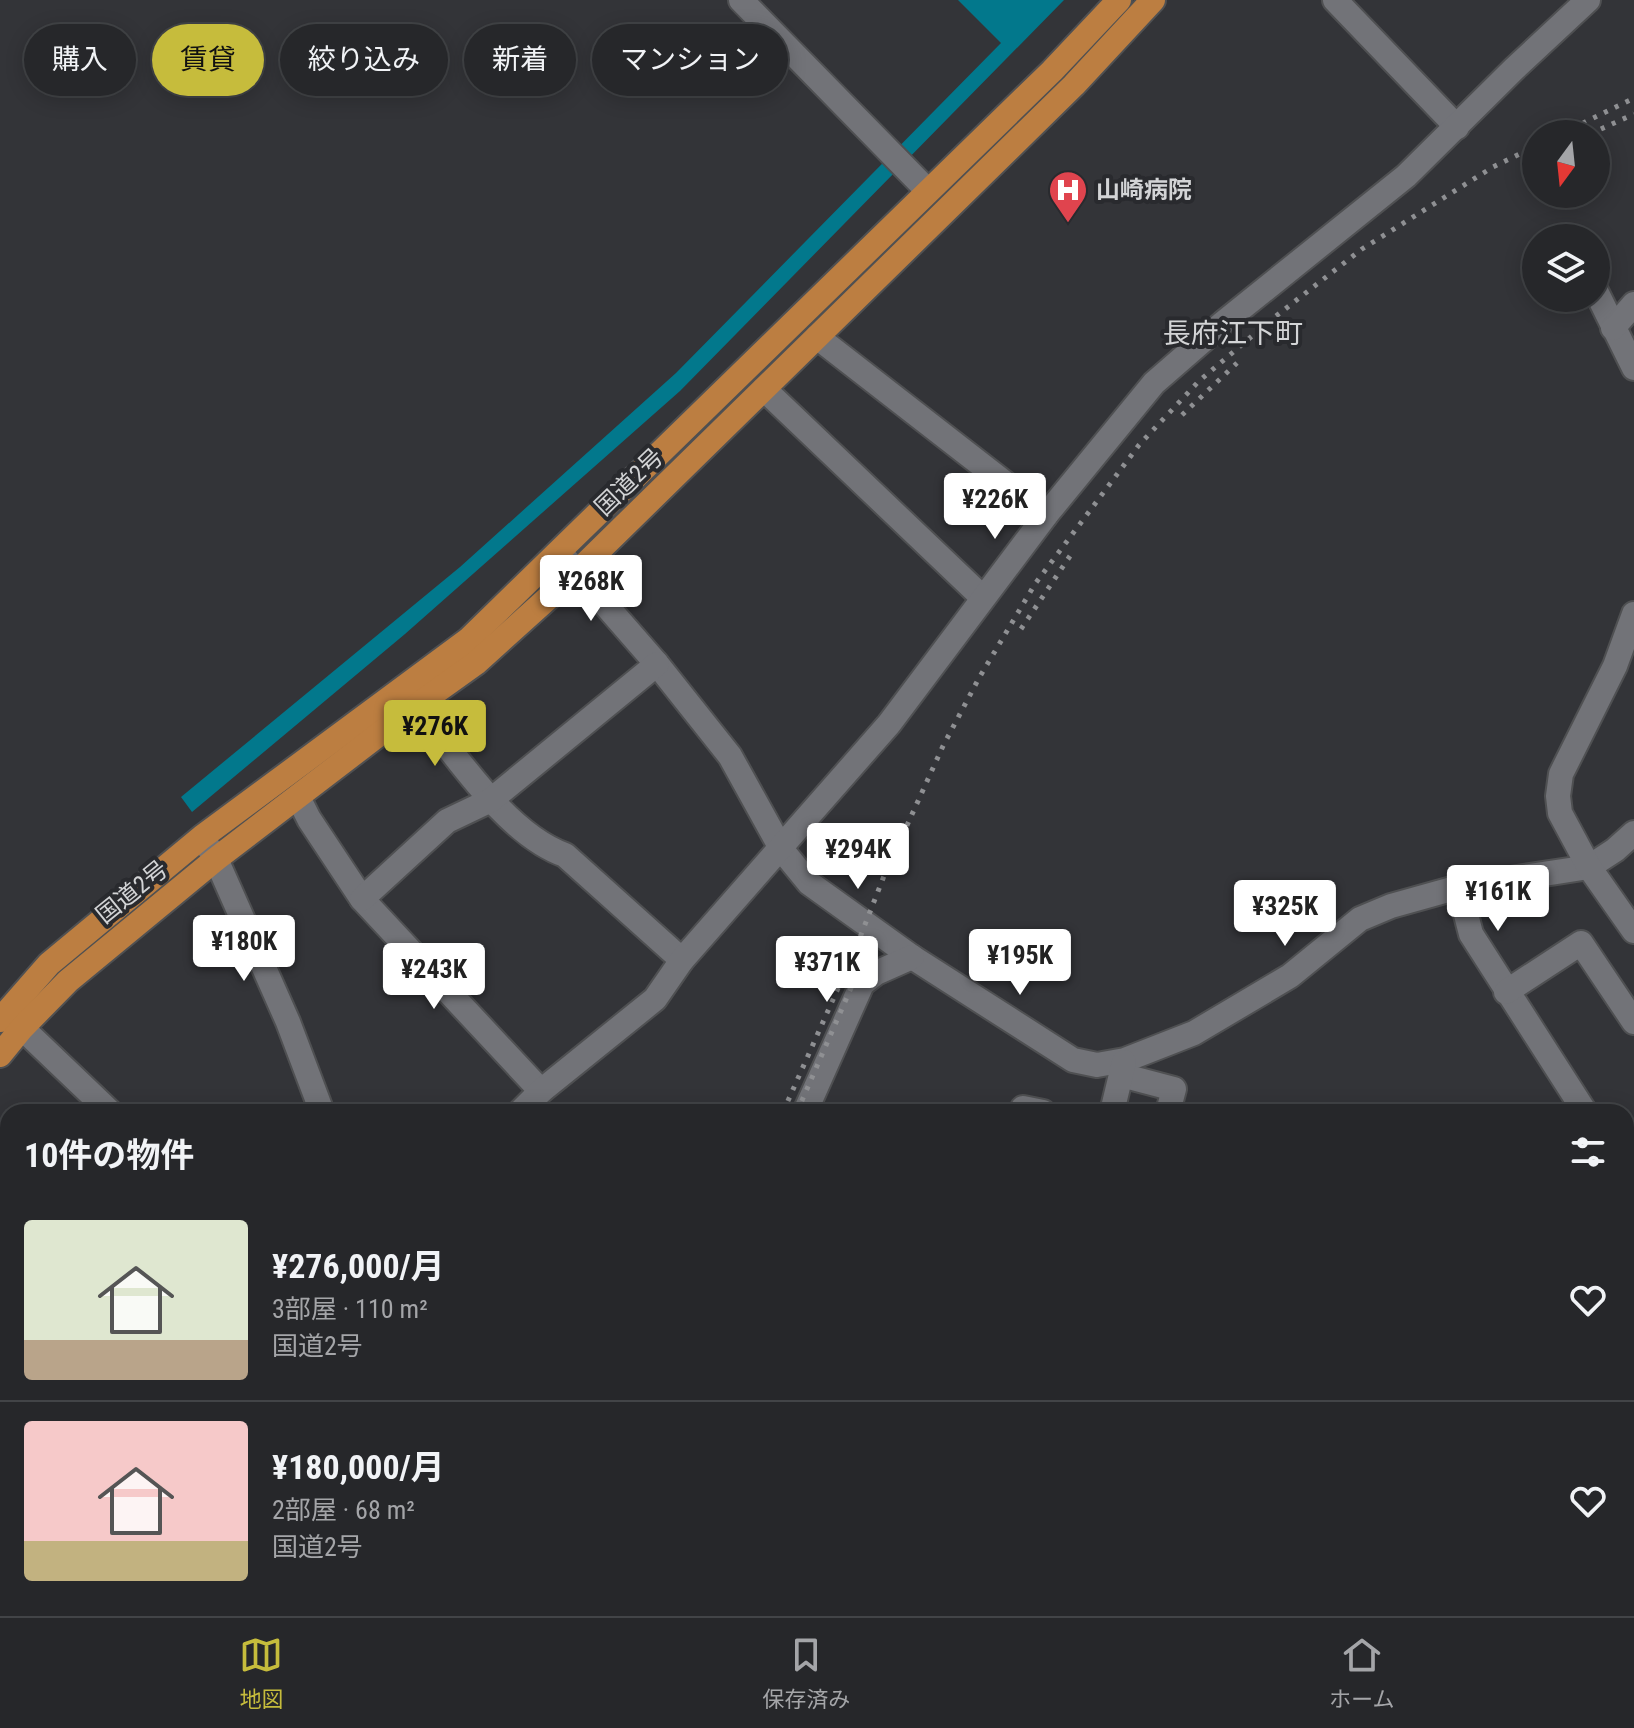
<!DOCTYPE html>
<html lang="ja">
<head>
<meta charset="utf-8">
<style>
  body { margin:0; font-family:"Roboto Condensed","Noto Sans JP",sans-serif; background:#323336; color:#f1f3f6; height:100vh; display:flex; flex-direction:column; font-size:30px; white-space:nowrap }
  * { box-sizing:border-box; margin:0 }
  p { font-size:26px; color:#a4a5a8 }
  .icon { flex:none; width:44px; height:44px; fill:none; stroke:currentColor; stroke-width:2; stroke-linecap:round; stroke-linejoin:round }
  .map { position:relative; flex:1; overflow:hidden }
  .sheet { position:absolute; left:0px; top:1104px; width:1634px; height:512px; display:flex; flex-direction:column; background:#26272a; border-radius:24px 24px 0 0; box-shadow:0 4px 20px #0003,0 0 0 2px #424447 }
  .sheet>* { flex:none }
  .banner { position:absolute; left:24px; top:24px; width:800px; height:72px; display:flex; gap:16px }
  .needle { width:52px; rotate:195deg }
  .tools { position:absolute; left:1522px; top:120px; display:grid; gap:16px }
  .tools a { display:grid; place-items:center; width:88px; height:88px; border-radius:50%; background:#26272a; box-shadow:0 4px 20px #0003,0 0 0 2px #424447; font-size:40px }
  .price { position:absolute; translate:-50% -68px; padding:0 18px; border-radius:8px; background:#fff; color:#222; font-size:26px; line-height:52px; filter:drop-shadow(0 2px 4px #0008) }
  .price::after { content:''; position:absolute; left:50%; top:48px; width:24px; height:18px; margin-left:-12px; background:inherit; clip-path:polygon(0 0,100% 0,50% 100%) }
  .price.selected { background:#c6bc3c; color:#111 }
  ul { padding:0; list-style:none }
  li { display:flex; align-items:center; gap:24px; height:200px; padding:0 24px }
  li+li { border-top:2px solid #424447 }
  li span { display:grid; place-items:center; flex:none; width:224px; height:160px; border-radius:8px; color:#555 }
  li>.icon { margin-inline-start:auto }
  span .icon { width:96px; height:96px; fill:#fffc; stroke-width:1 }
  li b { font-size:34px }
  h2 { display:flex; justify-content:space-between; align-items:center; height:96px; padding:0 24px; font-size:34px }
  .tag { padding:0 28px; border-radius:36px; background:#26272a; box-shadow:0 4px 20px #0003,0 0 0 2px #424447; font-size:28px; line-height:72px }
  .tag.selected { background:#c6bc3c; color:#111 }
  .menu { display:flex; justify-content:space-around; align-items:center; height:112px; border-top:2px solid #424447; background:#26272a; font-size:22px; color:#a4a5a8 }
  .menu a { display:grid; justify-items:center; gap:4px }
  .menu .selected { color:#c6bc3c }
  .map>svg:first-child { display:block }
  .green { fill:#245d42 }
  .water { fill:#02788c }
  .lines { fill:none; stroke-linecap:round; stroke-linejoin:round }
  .river { stroke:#02788c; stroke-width:32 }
  .minor-casing { stroke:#4f5052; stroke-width:28 }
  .highway-casing { stroke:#4f5052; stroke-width:28 }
  .minor { stroke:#727378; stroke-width:24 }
  .highway { stroke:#bc7e41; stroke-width:24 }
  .rail { stroke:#8f9093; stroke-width:5; stroke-dasharray:4 8; stroke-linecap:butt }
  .labels { text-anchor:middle; stroke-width:8; stroke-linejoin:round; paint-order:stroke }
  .poi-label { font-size:24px; font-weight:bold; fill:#d3d4d6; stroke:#292a2e; text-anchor:start }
  .street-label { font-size:24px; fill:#d3d4d6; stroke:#292a2e }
  .quarter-label { font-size:28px; fill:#d3d4d6; stroke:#292a2e }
</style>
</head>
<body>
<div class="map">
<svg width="1634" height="1616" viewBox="0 0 1634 1616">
  <rect width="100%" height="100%" fill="#333438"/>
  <!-- green -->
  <path class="green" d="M1626 1182 1634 1185V1589L1626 1583Z"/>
  <!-- water -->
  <path class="water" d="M958 0H1064L680 391 405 634 192 812 181 797 460 567 676 373 1001 43Z"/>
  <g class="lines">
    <!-- river -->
    <g class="river">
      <path d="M0 1502 8 1508"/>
      <path d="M111 1608 117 1616"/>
    </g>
    <defs>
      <g id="minor">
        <path d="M741 0 928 191"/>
        <path d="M1335 0 1457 127"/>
        <path d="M1596 291 1634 368"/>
        <path d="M1613 328 1634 304"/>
        <path d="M817 337 1046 515"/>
        <path d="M764 389 982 597"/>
        <path d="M563 556 657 664 730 756 782 850 809 883 912 957 1073 1060 1097 1065 1125 1060 1194 1033 1290 976 1360 919 1391 906 1459 887 1589 867 1615 850 1634 833"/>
        <path d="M1634 614 1615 666 1561 774 1558 796 1560 813 1589 867 1634 931"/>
        <path d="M416 706C455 754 506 834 565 855L682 960"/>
        <path d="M298 797 309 819 362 899 541 1091"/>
        <path d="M205 842 216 859 288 1022 322 1112"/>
        <path d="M1459 887 1471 934 1585 1112"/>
        <path d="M362 899 447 821 491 800 657 664"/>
        <path d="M1506 992 1581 943 1634 1022"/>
        <path d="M22 1028 110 1112"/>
        <path d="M1121 1075 1174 1089 1168 1112"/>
        <path d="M520 1112 541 1091 655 999 682 960 889 724 1046 515 1154 383 1223 323 1406 176 1514 69 1588 0"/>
        <path d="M805 1112 862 984 876 973 912 957"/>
        <path d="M1022 1112 1023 1108 1043 1112"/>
        <path d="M1112 1112 1124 1062"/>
        <path d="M1626 1167 1634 1171"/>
        <path d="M0 1359 8 1352"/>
        <path d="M0 1411 8 1420"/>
        <path d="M0 1470 8 1476"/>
        <path d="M131 1608 138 1616"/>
        <path d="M908 1608 931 1616"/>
        <path d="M1185 1608 1194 1616"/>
        <path d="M1625 1608 1634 1612"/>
        <path d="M45 1616 53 1608"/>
        <path d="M380 1616 391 1608"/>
        <path d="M473 1616 479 1608"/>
        <path d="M825 1616 828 1608"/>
        <path d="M880 1616 887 1608"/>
        <path d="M1150 1616 1153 1608"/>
        <path d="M1571 1616 1585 1608"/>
      </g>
      <g id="highway">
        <path d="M0 1020 49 964 202 837 468 640 1052 71 1119 0"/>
        <path d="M0 1055 22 1028 68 981 216 859 416 706 476 663 578 571 1074 85 1153 0"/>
      </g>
    </defs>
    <!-- minor casing -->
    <use href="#minor" class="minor-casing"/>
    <!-- highway casing -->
    <use href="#highway" class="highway-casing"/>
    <!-- minor -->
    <use href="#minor" class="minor"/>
    <!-- highway -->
    <use href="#highway" class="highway"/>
    <!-- rail -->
    <g class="rail">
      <path d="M1561 134 1634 98"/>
      <path d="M1590 134 1634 114"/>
      <path d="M1182 415 1237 363"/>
      <path d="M1021 629 1070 556"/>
      <path d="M783 1112 855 950 884 876 943 746 979 678 1035 584 1139 445 1199 381 1271 320 1362 249 1493 167 1536 146"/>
      <path d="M797 1112 871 942"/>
      <path d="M408 1616 414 1608"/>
      <path d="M441 1616 448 1608"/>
    </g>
  </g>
  <!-- icons -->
  <defs>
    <symbol id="hospital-pin" viewBox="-11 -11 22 30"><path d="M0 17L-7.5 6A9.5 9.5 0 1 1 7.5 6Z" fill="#e0444e" stroke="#292a2e"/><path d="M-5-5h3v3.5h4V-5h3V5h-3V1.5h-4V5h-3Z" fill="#fff"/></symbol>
  </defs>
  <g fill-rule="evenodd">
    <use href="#hospital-pin" x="1046" y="168" width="44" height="60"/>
  </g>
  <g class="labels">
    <!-- poi labels -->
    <g class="poi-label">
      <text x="1096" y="198">山崎病院</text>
    </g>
    <!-- street labels -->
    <g class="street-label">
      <text transform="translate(629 482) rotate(-44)" y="8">国道2号</text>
      <text transform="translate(132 892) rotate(-39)" y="8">国道2号</text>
    </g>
    <!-- quarter labels -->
    <g class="quarter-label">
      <text x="1233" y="343">長府江下町</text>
    </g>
  </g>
</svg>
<div class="tools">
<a><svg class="needle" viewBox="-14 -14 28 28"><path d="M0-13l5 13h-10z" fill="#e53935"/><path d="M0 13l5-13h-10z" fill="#a4a5a8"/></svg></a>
<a><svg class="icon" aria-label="layers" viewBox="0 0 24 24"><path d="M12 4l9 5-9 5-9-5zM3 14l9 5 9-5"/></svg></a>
</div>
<b class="price" style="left:995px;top:541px">¥226K</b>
<b class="price" style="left:591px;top:623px">¥268K</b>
<b class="price selected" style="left:435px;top:768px">¥276K</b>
<b class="price" style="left:858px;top:891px">¥294K</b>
<b class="price" style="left:1498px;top:933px">¥161K</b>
<b class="price" style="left:1285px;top:948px">¥325K</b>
<b class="price" style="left:244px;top:983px">¥180K</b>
<b class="price" style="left:1020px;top:997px">¥195K</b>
<b class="price" style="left:827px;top:1004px">¥371K</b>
<b class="price" style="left:434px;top:1011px">¥243K</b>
<div class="banner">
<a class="tag">購入</a>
<a class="tag selected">賃貸</a>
<a class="tag">絞り込み</a>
<a class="tag">新着</a>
<a class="tag">マンション</a>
</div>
<section class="sheet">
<h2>10件の物件<svg class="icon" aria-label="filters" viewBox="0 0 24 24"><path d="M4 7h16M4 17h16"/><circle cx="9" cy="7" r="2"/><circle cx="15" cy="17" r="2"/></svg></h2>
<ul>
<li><span style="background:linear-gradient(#dfe7d0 75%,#b9a48a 0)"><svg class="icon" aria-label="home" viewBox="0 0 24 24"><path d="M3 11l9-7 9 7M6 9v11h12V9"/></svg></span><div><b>¥276,000/月</b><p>3部屋 · 110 m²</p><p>国道2号</p></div><svg class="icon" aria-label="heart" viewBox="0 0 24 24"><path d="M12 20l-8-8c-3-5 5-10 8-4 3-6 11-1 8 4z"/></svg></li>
<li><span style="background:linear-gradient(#f6c9c9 75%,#c2b280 0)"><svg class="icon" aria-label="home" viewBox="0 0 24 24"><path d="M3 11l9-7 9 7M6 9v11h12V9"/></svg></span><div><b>¥180,000/月</b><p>2部屋 · 68 m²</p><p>国道2号</p></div><svg class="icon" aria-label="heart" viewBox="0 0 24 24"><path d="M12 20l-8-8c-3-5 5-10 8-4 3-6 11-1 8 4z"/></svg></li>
</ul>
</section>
</div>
<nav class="menu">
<a class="selected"><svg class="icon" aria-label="map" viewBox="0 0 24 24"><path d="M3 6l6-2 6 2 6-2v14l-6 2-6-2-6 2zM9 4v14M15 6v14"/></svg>地図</a>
<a><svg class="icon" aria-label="saved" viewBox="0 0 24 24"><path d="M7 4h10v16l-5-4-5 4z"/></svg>保存済み</a>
<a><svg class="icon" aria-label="home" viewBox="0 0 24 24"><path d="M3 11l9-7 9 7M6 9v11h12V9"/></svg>ホーム</a>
</nav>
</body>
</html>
